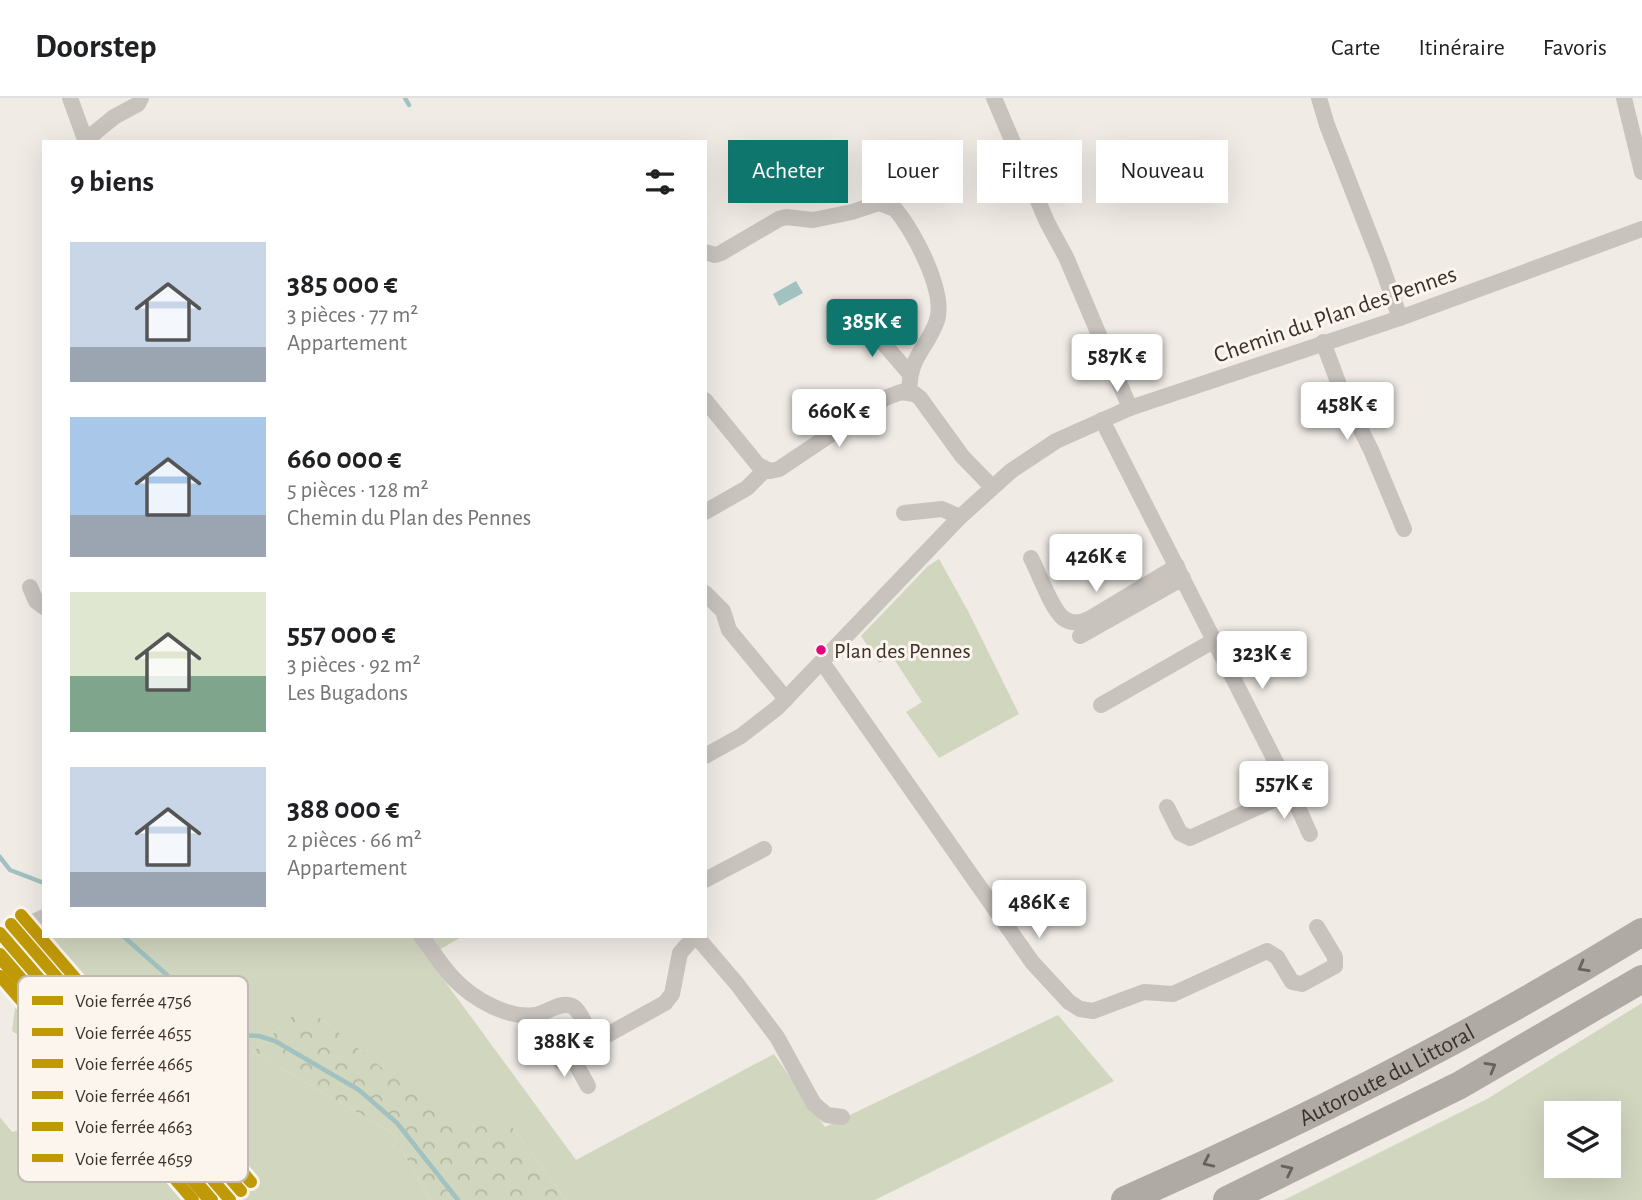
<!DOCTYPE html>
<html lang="fr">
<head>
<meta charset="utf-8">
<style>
  body { margin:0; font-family:"Alegreya Sans",sans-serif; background:#f6f6f6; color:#202124; height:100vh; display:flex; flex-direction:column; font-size:26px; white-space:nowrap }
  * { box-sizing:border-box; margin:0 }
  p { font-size:23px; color:#757577 }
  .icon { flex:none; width:38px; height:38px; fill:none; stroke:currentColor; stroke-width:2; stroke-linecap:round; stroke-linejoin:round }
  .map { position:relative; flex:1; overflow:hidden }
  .panel { position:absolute; left:42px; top:42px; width:665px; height:798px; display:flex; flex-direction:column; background:#fff; border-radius:0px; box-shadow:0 7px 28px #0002 }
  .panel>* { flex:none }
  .top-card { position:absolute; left:728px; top:42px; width:665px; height:63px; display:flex; gap:14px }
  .fabs { position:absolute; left:1544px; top:1003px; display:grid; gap:14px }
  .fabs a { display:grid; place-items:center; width:77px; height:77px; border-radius:0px; background:#fff; box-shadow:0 7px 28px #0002; font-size:35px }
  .price { position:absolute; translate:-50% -60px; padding:0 16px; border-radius:7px; background:#fff; color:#222; font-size:23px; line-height:46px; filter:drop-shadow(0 2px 4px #0008) }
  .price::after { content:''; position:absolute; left:50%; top:42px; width:21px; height:16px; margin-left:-10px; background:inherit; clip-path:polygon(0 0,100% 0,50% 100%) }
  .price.active { background:#0f766e; color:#fff }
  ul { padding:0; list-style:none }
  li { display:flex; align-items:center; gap:21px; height:175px; padding:0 28px }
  li span { display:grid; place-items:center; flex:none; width:196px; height:140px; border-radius:0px; color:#555 }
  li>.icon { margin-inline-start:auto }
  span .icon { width:84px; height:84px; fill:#fffc; stroke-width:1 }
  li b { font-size:30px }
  h2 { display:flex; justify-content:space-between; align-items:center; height:84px; padding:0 28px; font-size:30px }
  .pill { padding:0 24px; border-radius:0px; background:#fff; box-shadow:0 7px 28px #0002; font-size:24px; line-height:63px }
  .pill.active { background:#0f766e; color:#fff }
  header { display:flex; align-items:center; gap:42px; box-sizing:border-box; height:98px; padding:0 35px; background:#fff; border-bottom:2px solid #e0e0e0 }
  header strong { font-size:33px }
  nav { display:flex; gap:38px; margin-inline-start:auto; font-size:24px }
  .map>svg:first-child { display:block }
  .green { fill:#d1d6bf; fill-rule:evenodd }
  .forest { fill:url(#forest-crowns) }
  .water { fill:#a1c2c1 }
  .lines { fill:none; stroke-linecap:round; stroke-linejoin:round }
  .stream { stroke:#a1c2c1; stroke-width:4.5 }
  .street { stroke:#c9c3be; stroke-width:16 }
  .highway { stroke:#afaaa4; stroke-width:28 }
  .rail-1-casing { stroke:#fbf5ee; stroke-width:18 }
  .rail-2-casing { stroke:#fbf5ee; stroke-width:18 }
  .rail-3-casing { stroke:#fbf5ee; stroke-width:18 }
  .rail-4-casing { stroke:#fbf5ee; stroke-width:18 }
  .rail-5-casing { stroke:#fbf5ee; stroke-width:18 }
  .rail-6-casing { stroke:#fbf5ee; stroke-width:18 }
  .rail-1 { stroke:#c09906; stroke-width:12 }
  .rail-2 { stroke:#c09906; stroke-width:12 }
  .rail-3 { stroke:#c09906; stroke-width:12 }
  .rail-4 { stroke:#c09906; stroke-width:12 }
  .rail-5 { stroke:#c09906; stroke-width:12 }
  .rail-6 { stroke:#c09906; stroke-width:12 }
  .oneway { stroke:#69615b }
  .bus-dot { fill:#e5007d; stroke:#fbf5ee; stroke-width:2.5 }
  .labels { text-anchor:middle; stroke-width:6; stroke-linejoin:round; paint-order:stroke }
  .bus-label { font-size:22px; fill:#3b302b; stroke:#fbf5ee; text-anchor:start }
  .street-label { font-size:24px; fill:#3b302b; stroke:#fbf5ee }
  .key { fill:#fbf5ee; stroke:#c1bab4; stroke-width:2 }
  .key-label { font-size:19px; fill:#3b302b }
</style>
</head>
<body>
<header>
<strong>Doorstep</strong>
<nav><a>Carte</a><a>Itinéraire</a><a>Favoris</a></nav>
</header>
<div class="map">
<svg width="1642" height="1102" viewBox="0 0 1642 1102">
  <defs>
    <pattern id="forest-crowns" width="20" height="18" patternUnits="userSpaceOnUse" patternTransform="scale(1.75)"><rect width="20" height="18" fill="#d1d6bf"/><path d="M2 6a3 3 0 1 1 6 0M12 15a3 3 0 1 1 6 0" fill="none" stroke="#b4b8a4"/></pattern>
  </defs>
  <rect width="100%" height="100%" fill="#f0ebe5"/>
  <!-- green -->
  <g class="green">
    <path d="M939 461 968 513 1019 616 939 660 906 614 922 604 892 558 879 565 861 538 928 468Z"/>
    <path d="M44 833V838H463L427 859 576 1062 774 956 825 1029 1058 917 1114 983 875 1102H566L510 1026 452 1027 304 907 253 954 391 1034 431 1102H0V1019L12 1034 100 1018 87 981 12 933 17 895 0 878V853Z"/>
    <path d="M1642 905V1102H1284L1487 1001ZM1556 1015H1608V1068H1556Z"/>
  </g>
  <!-- forest -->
  <path class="forest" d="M304 907 452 1026H510L566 1102H431L391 1034 253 954Z"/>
  <!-- water -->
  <path class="water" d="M796 183 803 195 779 208 773 196Z"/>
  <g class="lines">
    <!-- stream -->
    <g class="stream">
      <path d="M405 0 409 7"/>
      <path d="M0 759 10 772 44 785"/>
      <path d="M123 838 228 931 237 937 259 938 275 943 359 992 397 1025 458 1102"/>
    </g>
    <!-- street -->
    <g class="street">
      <path d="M70 0 86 44"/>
      <path d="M994 0 1047 124 1066 159 1130 310"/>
      <path d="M1319 0 1327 27 1380 163 1400 220"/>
      <path d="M1624 0 1642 74"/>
      <path d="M86 42 114 19 138 6 141 0"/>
      <path d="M705 154 715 157 721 155 779 121 786 119 813 122 852 114 879 105 895 111C914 133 948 197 936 225 924 255 910 257 909 295"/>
      <path d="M867 221 884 246 910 276"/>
      <path d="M1323 244 1341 292 1371 352 1404 431"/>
      <path d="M705 302 758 367 770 373 779 371 885 300 901 294 915 296 920 300 962 358 992 389"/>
      <path d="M1102 322 1291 694 1190 740 1180 735 1167 709"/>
      <path d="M705 414 747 390 765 372"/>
      <path d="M904 415 942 411 960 419"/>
      <path d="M1031 460C1039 475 1051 510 1063 520 1071 526 1081 525 1089 521L1177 468"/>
      <path d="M30 489 36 503 44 509"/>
      <path d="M705 495 723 513 729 532 786 601"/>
      <path d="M1080 538 1183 480"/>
      <path d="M822 564 1032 864 1069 904 1080 911 1093 913 1144 894 1173 896 1267 853 1277 859 1292 884 1302 886 1335 868V859L1317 829"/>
      <path d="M1101 607 1215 542"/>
      <path d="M705 658 741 638 777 610 960 419 1011 373 1056 343 1130 310 1400 220 1642 131"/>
      <path d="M1291 694 1310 736"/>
      <path d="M705 782 764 751"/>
      <path d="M421 838C432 852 442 869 454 881 473 901 508 921 536 917 547 915 560 903 572 908 582 913 588 935 593 945"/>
      <path d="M696 838 737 886 777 939 814 1006 827 1017 842 1019"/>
      <path d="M0 839 44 819"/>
      <path d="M571 957 588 988"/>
      <path d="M560 963 665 905 672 896 680 855 695 838"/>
    </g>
    <!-- highway -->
    <g class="highway">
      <path id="s1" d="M1125 1102C1302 1025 1477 935 1642 834"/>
      <path d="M1227 1102 1460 987 1642 881"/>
    </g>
    <defs>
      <path id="rail-1" d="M0 860 209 1102"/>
      <path id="rail-2" d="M0 835 230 1102"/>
      <path id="rail-3" d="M0 856 212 1102"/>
      <path id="rail-4" d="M11 826 241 1093"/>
      <path id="rail-5" d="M0 878 193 1102"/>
      <path id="rail-6" d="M21 817 251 1084"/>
    </defs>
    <!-- rail-1 casing -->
    <use href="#rail-1" class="rail-1-casing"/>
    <!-- rail-2 casing -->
    <use href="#rail-2" class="rail-2-casing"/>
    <!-- rail-3 casing -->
    <use href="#rail-3" class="rail-3-casing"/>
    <!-- rail-4 casing -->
    <use href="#rail-4" class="rail-4-casing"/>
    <!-- rail-5 casing -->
    <use href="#rail-5" class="rail-5-casing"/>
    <!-- rail-6 casing -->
    <use href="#rail-6" class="rail-6-casing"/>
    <!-- rail-1 -->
    <use href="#rail-1" class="rail-1"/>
    <!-- rail-2 -->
    <use href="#rail-2" class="rail-2"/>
    <!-- rail-3 -->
    <use href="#rail-3" class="rail-3"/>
    <!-- rail-4 -->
    <use href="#rail-4" class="rail-4"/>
    <!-- rail-5 -->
    <use href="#rail-5" class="rail-5"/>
    <!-- rail-6 -->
    <use href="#rail-6" class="rail-6"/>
  </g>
  <!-- one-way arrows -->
  <defs><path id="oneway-chevron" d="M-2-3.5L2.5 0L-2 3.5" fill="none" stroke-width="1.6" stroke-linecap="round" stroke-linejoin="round" transform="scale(1.75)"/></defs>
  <g class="oneway">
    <use href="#oneway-chevron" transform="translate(1583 869) rotate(151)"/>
    <use href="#oneway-chevron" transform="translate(1491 969) rotate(-30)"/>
    <use href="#oneway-chevron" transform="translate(1208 1064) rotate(155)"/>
    <use href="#oneway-chevron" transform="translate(1288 1072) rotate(-26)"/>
  </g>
  <!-- markers -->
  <circle class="bus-dot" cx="821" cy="552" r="6"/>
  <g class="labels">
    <!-- bus labels -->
    <g class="bus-label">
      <text x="834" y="560">Plan des Pennes</text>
    </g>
    <!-- street labels -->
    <g class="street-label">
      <text transform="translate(1335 216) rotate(-19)" y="8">Chemin du Plan des Pennes</text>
      <text dy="8" stroke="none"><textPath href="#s1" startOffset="290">Autoroute du Littoral</textPath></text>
    </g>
  </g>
  <!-- legend -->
  <rect x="18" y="878" width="230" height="206" rx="10" class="key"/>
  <rect x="32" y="898" width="31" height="9" fill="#c09906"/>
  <rect x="32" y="930" width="31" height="8" fill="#c09906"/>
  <rect x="32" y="961" width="31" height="9" fill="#c09906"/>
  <rect x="32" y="993" width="31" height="8" fill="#c09906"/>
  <rect x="32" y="1024" width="31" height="9" fill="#c09906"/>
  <rect x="32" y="1056" width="31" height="8" fill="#c09906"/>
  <g class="key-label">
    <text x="75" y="909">Voie ferrée 4756</text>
    <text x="75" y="941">Voie ferrée 4655</text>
    <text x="75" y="972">Voie ferrée 4665</text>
    <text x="75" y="1004">Voie ferrée 4661</text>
    <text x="75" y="1035">Voie ferrée 4663</text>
    <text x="75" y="1067">Voie ferrée 4659</text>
  </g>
</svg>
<div class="fabs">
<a><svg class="icon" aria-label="layers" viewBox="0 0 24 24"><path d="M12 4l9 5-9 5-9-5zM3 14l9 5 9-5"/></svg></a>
</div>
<b class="price active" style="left:872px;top:261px">385K €</b>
<b class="price" style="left:1117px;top:296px">587K €</b>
<b class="price" style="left:1347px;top:344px">458K €</b>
<b class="price" style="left:839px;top:351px">660K €</b>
<b class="price" style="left:1096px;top:496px">426K €</b>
<b class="price" style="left:1262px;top:593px">323K €</b>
<b class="price" style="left:1284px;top:723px">557K €</b>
<b class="price" style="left:1039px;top:842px">486K €</b>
<b class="price" style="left:564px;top:981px">388K €</b>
<div class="top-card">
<a class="pill active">Acheter</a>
<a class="pill">Louer</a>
<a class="pill">Filtres</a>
<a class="pill">Nouveau</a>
</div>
<section class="panel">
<h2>9 biens<svg class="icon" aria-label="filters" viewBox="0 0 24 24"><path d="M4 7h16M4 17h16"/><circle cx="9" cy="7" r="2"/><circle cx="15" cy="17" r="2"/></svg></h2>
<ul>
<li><span style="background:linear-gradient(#c9d6e8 75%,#9aa5b1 0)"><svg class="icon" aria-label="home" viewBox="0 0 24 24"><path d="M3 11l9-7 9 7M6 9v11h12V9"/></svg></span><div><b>385 000 €</b><p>3 pièces · 77 m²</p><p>Appartement</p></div></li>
<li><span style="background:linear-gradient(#a9c7e8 70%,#9aa5b1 0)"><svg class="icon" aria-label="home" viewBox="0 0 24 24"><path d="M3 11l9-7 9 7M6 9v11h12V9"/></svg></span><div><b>660 000 €</b><p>5 pièces · 128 m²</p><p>Chemin du Plan des Pennes</p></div></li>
<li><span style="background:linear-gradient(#dfe7d0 60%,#7fa58c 0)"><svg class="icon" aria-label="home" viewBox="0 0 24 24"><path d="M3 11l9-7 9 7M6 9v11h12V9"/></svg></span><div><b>557 000 €</b><p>3 pièces · 92 m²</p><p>Les Bugadons</p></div></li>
<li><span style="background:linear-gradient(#c9d6e8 75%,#9aa5b1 0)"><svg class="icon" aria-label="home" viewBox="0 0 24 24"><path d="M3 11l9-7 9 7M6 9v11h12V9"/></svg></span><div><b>388 000 €</b><p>2 pièces · 66 m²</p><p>Appartement</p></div></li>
</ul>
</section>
</div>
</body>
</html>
